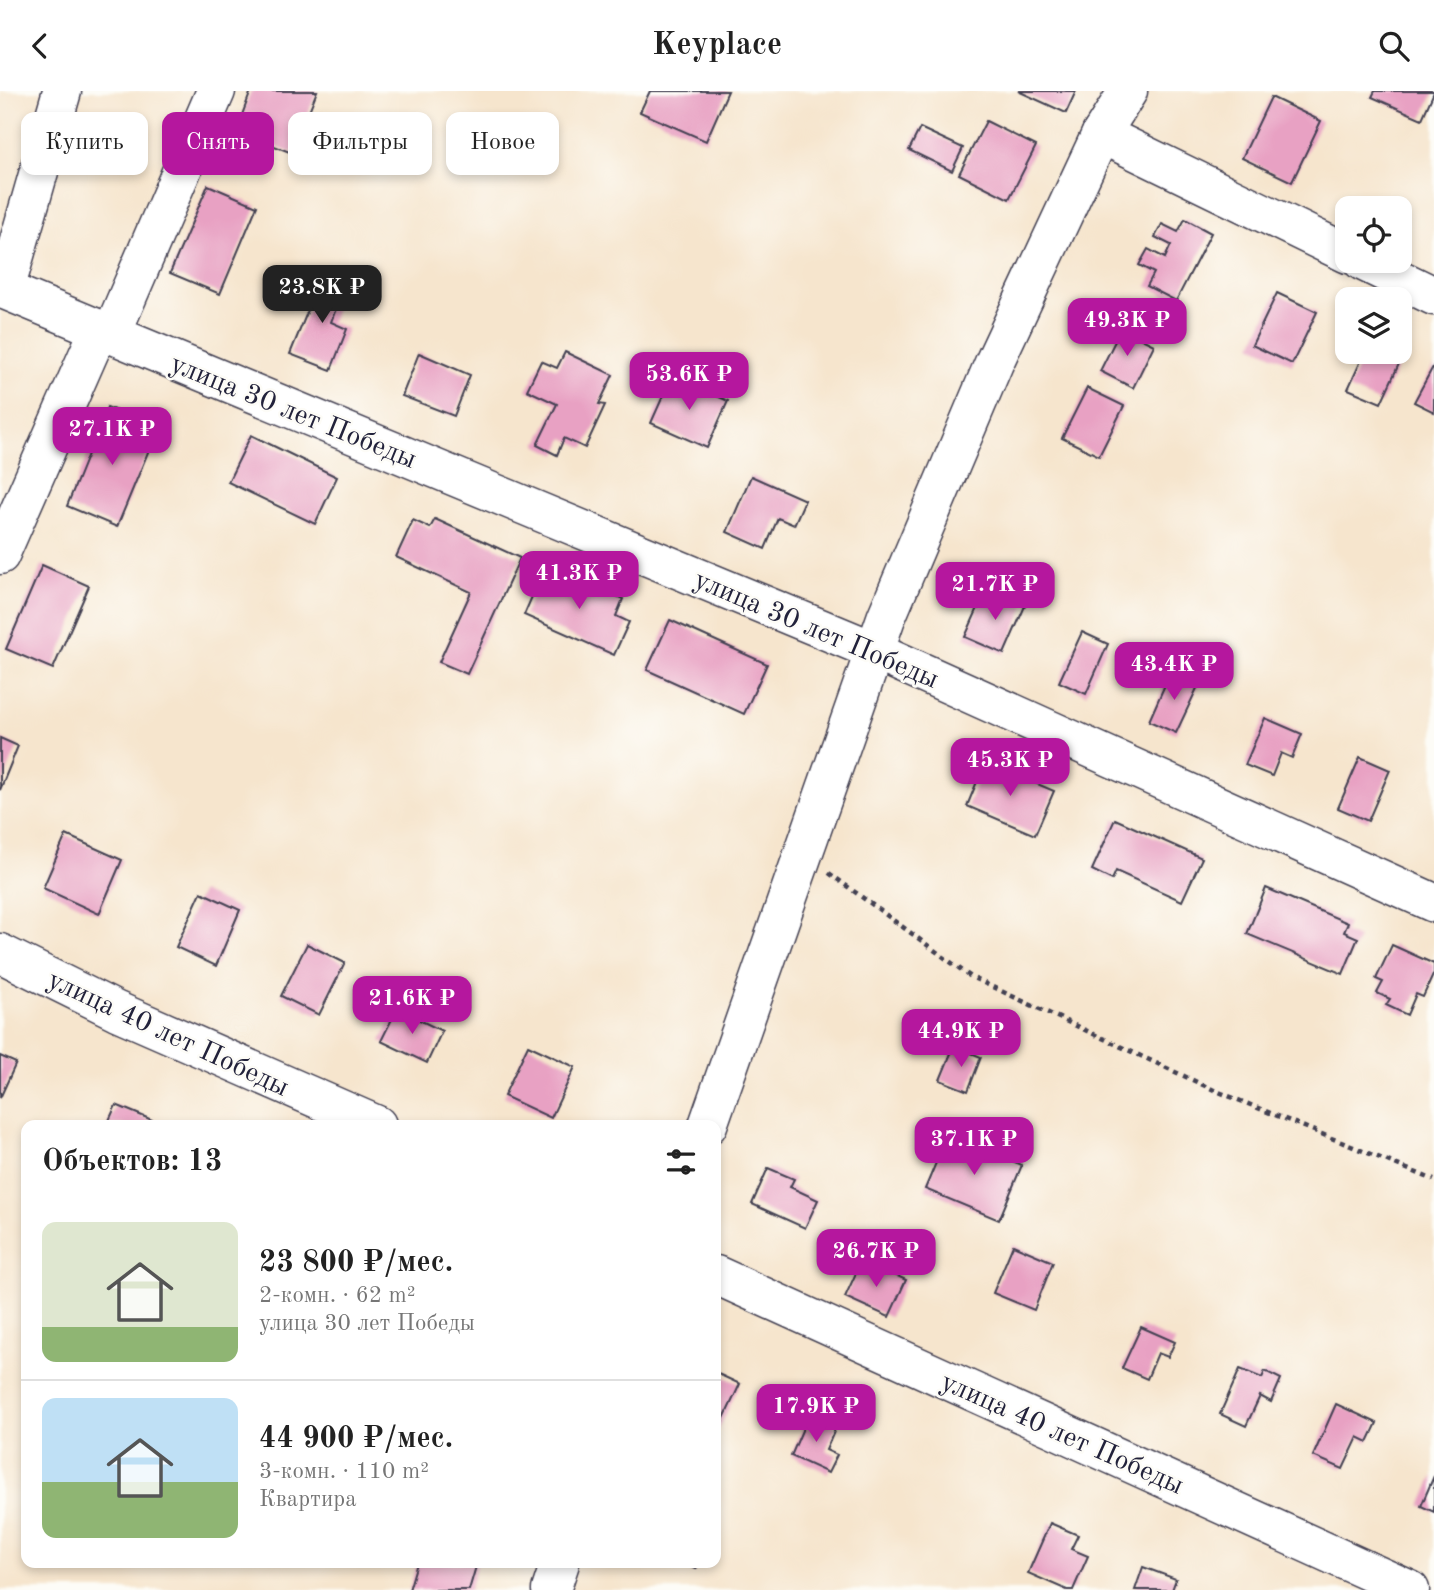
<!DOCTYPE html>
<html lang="ru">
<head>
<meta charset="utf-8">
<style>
  body { margin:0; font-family:"Old Standard TT",serif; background:#f2f2f2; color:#222; height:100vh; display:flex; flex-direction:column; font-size:26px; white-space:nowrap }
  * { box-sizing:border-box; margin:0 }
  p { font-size:23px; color:#767676 }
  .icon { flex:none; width:38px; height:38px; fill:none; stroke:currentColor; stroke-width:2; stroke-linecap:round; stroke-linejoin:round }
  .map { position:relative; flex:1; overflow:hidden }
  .side { position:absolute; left:21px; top:1029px; width:700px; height:448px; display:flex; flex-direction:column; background:#fff; border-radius:14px; box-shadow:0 4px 10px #0003 }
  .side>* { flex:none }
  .guide { position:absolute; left:21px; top:21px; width:700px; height:63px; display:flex; gap:14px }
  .controls { position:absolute; left:1335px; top:105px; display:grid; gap:14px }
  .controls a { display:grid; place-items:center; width:77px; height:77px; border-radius:14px; background:#fff; box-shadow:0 4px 10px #0003; font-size:35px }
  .price { position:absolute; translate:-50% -60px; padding:0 16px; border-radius:14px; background:#b5179e; color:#fff; font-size:23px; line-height:46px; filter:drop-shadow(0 2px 4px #0008) }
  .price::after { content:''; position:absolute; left:50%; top:42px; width:21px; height:16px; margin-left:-10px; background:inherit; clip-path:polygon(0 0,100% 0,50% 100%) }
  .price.selected { background:#222; color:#fff }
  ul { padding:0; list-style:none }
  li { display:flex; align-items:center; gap:21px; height:175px; padding:0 21px }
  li+li { border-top:2px solid #e0e0e0 }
  li span { display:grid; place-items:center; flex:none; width:196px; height:140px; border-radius:14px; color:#555 }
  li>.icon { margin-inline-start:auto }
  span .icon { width:84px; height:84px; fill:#fffc; stroke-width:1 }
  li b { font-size:30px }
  h2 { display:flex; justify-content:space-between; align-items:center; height:84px; padding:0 21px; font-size:30px }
  .pill { padding:0 24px; border-radius:14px; background:#fff; box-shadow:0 4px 10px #0003; font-size:24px; line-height:63px }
  .pill.selected { background:#b5179e; color:#fff }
  header { display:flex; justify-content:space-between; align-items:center; height:91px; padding:0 21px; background:#fff; font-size:32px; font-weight:600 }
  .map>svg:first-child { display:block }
  .building { fill:#e8a1c3 }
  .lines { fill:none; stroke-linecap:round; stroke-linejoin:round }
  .minor-casing { stroke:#423f51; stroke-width:41 }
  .path { stroke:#423f51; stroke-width:4.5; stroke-dasharray:5 5; stroke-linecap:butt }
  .minor { stroke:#fff; stroke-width:38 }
  .labels { text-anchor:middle; stroke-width:5; stroke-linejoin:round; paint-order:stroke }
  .street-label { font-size:28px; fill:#22223b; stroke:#fdfcf7 }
</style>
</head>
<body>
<header><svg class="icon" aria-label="back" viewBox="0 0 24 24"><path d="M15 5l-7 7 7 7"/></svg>Keyplace<svg class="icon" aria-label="search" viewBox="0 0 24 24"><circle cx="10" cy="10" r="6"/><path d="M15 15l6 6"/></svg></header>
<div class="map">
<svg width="1434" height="1499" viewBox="0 0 1434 1499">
  <rect width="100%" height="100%" fill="#fdfcf7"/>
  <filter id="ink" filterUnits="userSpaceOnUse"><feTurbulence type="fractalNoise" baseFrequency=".0143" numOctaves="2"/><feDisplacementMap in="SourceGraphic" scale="14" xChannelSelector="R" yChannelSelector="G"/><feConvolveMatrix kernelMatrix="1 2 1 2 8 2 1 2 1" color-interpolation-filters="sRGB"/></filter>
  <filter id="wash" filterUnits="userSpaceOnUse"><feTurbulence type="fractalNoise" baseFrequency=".00686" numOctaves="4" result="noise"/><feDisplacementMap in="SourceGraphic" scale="28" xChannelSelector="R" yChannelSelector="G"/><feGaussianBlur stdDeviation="1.57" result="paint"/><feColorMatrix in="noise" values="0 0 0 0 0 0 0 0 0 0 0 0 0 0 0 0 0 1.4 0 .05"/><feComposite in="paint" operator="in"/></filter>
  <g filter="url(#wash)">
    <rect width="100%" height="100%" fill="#f6e5cd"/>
    <g id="blocks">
      <!-- building -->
      <g class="building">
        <path d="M251 0H317L292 62 236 40Z"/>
        <path d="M650 0H728L706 50 640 21Z"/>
        <path d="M1018 0H1076L1066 22Z"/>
        <path d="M1375 0H1434V1L1422 28 1372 6Z"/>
        <path d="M1271 6 1321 30 1292 91 1242 67Z"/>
        <path d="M986 30 1036 55 1009 108 959 83Z"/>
        <path d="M920 37 963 57 952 80 909 59Z"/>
        <path d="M208 94 257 115 220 203 170 182Z"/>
        <path d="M1185 128 1211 142 1176 210 1147 195 1154 182 1139 174 1148 158 1165 167 1171 154 1155 146 1162 133 1178 141Z"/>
        <path d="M324 180 347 189 331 231 347 238 331 279 290 263Z"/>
        <path d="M1277 202 1317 221 1292 273 1252 254Z"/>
        <path d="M1121 238 1154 254 1133 297 1100 280Z"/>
        <path d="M1400 260 1404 262 1381 312 1348 298 1365 261Z"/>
        <path d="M565 261 613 284 599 313 605 314 585 357 564 347 557 364 537 354 557 313 527 299 541 270 557 277Z"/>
        <path d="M419 262 470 284 454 325 402 305Z"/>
        <path d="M1434 274V321L1414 311Z"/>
        <path d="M672 285 728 310 707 357 651 332Z"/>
        <path d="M1087 297 1124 315 1099 365 1062 347Z"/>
        <path d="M107 316 158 337 117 436 67 415Z"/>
        <path d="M251 344 337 386 315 433 228 391Z"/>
        <path d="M751 385 805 409 794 434 778 427 765 458 727 441Z"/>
        <path d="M435 428 520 467 467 583 439 571 471 501 396 466 413 429 430 437Z"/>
        <path d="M42 474 89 495 53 578 6 558Z"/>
        <path d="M561 479 623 508 616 525 629 531 614 564 524 524 540 487 554 494Z"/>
        <path d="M986 499 1025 515 1004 563 965 546Z"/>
        <path d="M670 529 767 573 744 623 647 579Z"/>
        <path d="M1082 541 1108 553 1086 603 1059 591Z"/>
        <path d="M1171 580 1199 593 1176 642 1149 630Z"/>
        <path d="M1265 627 1302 643 1292 667 1281 662 1272 685 1245 674Z"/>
        <path d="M0 647 18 655 0 699Z"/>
        <path d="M1360 666 1390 679 1368 730 1338 717Z"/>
        <path d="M985 671 1054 700 1035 744 967 715Z"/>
        <path d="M1115 728 1202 767 1182 810 1116 780 1112 789 1092 779Z"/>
        <path d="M66 744 122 769 99 823 43 797Z"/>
        <path d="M1266 797 1348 832 1344 841 1358 847 1343 883 1247 843Z"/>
        <path d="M201 801 240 819 216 875 176 856Z"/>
        <path d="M307 853 345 872 319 924 281 905Z"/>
        <path d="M1392 854 1434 873V882L1423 906 1416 903 1407 924 1386 914 1390 908 1377 902 1383 891 1376 888Z"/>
        <path d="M397 918 442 940 427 972 381 950Z"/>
        <path d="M528 954 575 976 551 1027 504 1005Z"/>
        <path d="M954 955 981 966 968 1000 940 989Z"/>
        <path d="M0 965 16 972 0 1007Z"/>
        <path d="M116 1014 164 1034H107Z"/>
        <path d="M948 1043 1022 1074 999 1129 925 1098Z"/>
        <path d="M768 1077 794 1088 790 1096 818 1109 805 1137 752 1113Z"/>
        <path d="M1013 1154 1053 1171 1034 1219 993 1202Z"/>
        <path d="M862 1169 906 1189 889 1226 845 1206Z"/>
        <path d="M1141 1236 1175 1251 1168 1266 1158 1262 1147 1288 1122 1277Z"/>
        <path d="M1240 1278 1262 1287 1265 1280 1281 1288 1271 1311 1260 1305 1246 1335 1220 1323Z"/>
        <path d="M716 1282 740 1293 719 1338 716 1336Z"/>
        <path d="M1336 1313 1377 1332 1368 1351 1358 1346 1343 1378 1313 1365Z"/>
        <path d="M809 1323 836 1336 826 1359 837 1364 828 1382 791 1365Z"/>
        <path d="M1434 1385V1421L1421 1415Z"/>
        <path d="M1050 1432 1078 1444 1071 1458 1088 1465 1073 1499H1067L1028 1482Z"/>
        <path d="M417 1472H477L469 1499H409Z"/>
        <path d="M680 1472H699L696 1478Z"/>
        <path d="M1143 1476 1176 1488 1172 1499H1135Z"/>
      </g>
    </g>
  </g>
  <g filter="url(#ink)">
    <use href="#blocks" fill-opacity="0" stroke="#423f51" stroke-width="2"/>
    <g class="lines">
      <defs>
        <g id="minor">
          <path d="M1101 43 1348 163"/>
          <path d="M1362 170 1434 205"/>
          <path d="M0 197 875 560 1434 812"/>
          <path d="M5 199 62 0"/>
          <path d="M111 244 216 0"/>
          <path d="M0 464 99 239"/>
          <path d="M0 862 117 920 377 1034"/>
          <path d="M708 1034 886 527 994 272 1101 43 1128 0"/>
          <path d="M716 1184 1410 1499"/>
          <path d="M551 1499 560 1472"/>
        </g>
      </defs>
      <!-- minor casing -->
      <use href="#minor" class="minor-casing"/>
      <!-- path -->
      <path class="path" d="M829 782 971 886 1214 999 1434 1089"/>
      <!-- minor -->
      <use href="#minor" class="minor"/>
    </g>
  </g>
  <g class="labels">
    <!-- street labels -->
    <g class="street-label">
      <text transform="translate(294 319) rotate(22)" y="10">улица 30 лет Победы</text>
      <text transform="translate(817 537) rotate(23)" y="10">улица 30 лет Победы</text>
      <text transform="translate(169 941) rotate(25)" y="10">улица 40 лет Победы</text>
      <text transform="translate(1063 1341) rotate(24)" y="10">улица 40 лет Победы</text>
    </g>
  </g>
</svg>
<div class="controls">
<a><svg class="icon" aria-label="locate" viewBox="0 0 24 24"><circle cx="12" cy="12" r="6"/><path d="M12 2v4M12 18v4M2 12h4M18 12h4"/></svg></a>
<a><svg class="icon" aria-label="layers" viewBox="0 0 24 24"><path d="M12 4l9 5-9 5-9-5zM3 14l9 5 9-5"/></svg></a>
</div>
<b class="price selected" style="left:322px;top:234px">23.8K ₽</b>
<b class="price" style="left:1127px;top:267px">49.3K ₽</b>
<b class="price" style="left:689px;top:321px">53.6K ₽</b>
<b class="price" style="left:112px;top:376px">27.1K ₽</b>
<b class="price" style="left:579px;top:520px">41.3K ₽</b>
<b class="price" style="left:995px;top:531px">21.7K ₽</b>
<b class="price" style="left:1174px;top:611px">43.4K ₽</b>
<b class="price" style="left:1010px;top:707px">45.3K ₽</b>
<b class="price" style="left:412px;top:945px">21.6K ₽</b>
<b class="price" style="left:961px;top:978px">44.9K ₽</b>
<b class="price" style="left:974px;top:1086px">37.1K ₽</b>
<b class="price" style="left:876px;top:1198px">26.7K ₽</b>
<b class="price" style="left:816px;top:1353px">17.9K ₽</b>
<div class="guide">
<a class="pill">Купить</a>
<a class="pill selected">Снять</a>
<a class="pill">Фильтры</a>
<a class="pill">Новое</a>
</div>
<section class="side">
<h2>Объектов: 13<svg class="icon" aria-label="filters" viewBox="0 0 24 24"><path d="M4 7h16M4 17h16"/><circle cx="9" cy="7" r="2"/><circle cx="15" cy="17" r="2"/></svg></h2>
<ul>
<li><span style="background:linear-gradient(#dfe7d0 75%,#8fb573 0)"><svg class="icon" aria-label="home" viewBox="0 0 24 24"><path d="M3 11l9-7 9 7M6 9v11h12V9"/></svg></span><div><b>23 800 ₽/мес.</b><p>2-комн. · 62 m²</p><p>улица 30 лет Победы</p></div></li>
<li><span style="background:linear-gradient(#bfe0f5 60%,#8fb573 0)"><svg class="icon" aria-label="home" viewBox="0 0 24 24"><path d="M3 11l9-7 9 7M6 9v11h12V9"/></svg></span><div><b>44 900 ₽/мес.</b><p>3-комн. · 110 m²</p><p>Квартира</p></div></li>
</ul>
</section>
</div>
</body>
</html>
